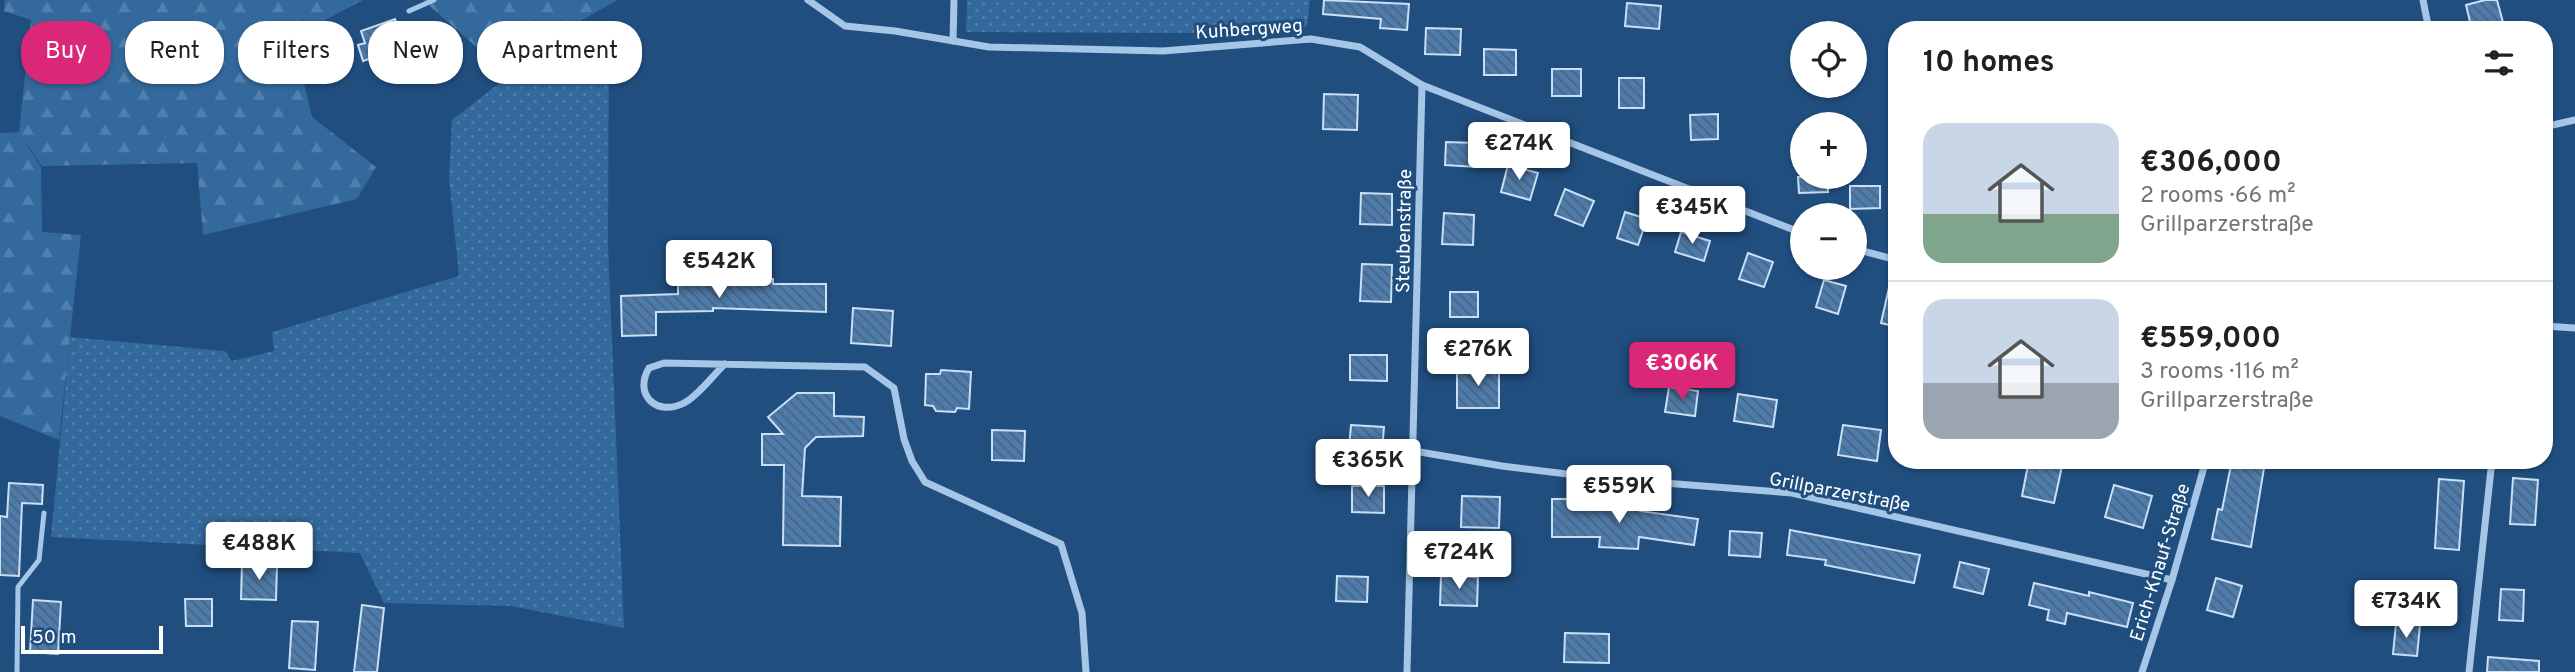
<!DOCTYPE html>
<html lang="en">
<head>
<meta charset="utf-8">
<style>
  body { margin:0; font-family:Overpass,sans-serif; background:#f2f2f2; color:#202124; height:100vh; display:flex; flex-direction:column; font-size:26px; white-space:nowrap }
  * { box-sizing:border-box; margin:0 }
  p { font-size:23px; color:#757577 }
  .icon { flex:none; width:38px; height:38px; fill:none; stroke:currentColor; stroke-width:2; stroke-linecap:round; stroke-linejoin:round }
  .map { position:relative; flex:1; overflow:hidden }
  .drawer { position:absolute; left:1888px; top:21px; width:665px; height:448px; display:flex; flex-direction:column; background:#fff; border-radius:28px; box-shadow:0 2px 5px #0004 }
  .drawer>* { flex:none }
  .guide { position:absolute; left:21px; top:21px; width:665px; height:63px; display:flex; gap:14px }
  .fabs { position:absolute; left:1790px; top:21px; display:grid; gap:14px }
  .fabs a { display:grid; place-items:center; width:77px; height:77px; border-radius:50%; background:#fff; box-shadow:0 2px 5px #0004; font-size:35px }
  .scale { position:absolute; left:21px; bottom:18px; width:142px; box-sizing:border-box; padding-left:7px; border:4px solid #fff; border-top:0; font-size:19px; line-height:24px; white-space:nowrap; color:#fff; -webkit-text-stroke:5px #204e7f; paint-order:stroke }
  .price { position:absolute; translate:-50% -60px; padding:0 16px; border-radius:7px; background:#fff; color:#222; font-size:23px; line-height:46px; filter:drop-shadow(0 2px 4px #0008) }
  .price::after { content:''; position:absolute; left:50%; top:42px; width:21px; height:16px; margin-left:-10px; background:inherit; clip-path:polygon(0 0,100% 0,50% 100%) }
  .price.current { background:#db2777; color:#fff }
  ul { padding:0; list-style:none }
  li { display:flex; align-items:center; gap:21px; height:175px; padding:0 35px }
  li+li { border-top:2px solid #e0e0e0 }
  li span { display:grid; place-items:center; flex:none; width:196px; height:140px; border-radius:21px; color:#555 }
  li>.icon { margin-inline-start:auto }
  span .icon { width:84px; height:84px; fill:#fffc; stroke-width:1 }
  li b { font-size:30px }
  h2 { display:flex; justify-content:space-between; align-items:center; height:84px; padding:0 35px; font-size:30px }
  .tag { padding:0 24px; border-radius:28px; background:#fff; box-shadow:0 2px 5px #0004; font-size:24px; line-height:63px }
  .tag.current { background:#db2777; color:#fff }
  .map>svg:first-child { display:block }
  .grass { fill:url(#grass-dots) }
  .forest { fill:url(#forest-firs) }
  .building { fill:url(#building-back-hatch); stroke:#c9dff6; stroke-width:2 }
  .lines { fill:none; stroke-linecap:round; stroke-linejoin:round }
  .lane { stroke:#a5c6e7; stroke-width:5 }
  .street { stroke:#a5c6e7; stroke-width:7 }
  .labels { text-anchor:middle; stroke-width:6; stroke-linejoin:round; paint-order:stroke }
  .street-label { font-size:19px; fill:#fff; stroke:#204e7f }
</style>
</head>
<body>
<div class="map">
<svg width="2575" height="672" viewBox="0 0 2575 672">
  <defs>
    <pattern id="grass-dots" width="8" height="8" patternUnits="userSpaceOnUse" patternTransform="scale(1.75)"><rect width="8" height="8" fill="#34699d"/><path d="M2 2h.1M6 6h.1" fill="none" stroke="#5280ac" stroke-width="1.8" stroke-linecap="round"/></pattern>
    <pattern id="forest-firs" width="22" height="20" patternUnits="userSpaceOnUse" patternTransform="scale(1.75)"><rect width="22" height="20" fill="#34699d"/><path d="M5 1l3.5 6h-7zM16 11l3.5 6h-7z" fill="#5280ac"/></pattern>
    <pattern id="building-back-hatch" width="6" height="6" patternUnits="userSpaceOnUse" patternTransform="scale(1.75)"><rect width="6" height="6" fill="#4d7bab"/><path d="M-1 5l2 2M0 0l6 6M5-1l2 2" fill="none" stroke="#4c647c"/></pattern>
  </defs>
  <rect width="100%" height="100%" fill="#204e7f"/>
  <!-- grass -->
  <g class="grass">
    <path d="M967 0H1310L1307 27 1191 33 966 32Z"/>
    <path d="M609 20 608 246 624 628 511 606 384 603 360 553 51 537 70 337 225 351 232 361 274 351 272 332 459 276 449 177 452 120 501 82Z"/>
  </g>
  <!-- forest -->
  <g class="forest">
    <path d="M5 0H363L293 37 312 117 376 167 357 199 203 235 197 163 42 166 19 133 41 167 42 232 81 235 59 440 0 416V133L19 132 31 20 4 11Z"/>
    <path d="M423 0H618L498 66Z"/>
  </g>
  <!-- building -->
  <g class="building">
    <path d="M1324 0 1409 4 1407 30 1380 28 1381 19 1323 14Z"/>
    <path d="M2485 0H2497L2505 30H2472L2466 5Z"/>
    <path d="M1627 3 1661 6 1659 29 1625 26Z"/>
    <path d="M395 19 405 47 363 61 358 45 365 43 361 31Z"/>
    <path d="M1426 28 1461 29 1460 55 1425 54Z"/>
    <path d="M1484 49 1516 50V75H1484Z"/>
    <rect x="1552" y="69" width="29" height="27"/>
    <rect x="1619" y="78" width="25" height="30"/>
    <path d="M1324 94 1358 95 1357 130 1323 129Z"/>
    <path d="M1718 114V139L1691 140 1690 115Z"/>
    <path d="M1446 142 1476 143V167L1445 165Z"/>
    <path d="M1508 165 1538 173 1530 200 1501 192Z"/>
    <path d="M1798 177H1827L1828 192 1799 193Z"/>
    <path d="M1850 186H1880V208L1850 209Z"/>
    <path d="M1565 189 1594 201 1583 226 1555 215Z"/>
    <path d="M1361 193 1392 194V225L1360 224Z"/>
    <path d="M1625 212 1647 219 1638 245 1617 238Z"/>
    <path d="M1444 213 1474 215 1473 245 1442 244Z"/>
    <path d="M1681 232 1710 241 1704 261 1675 252Z"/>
    <path d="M1748 253 1773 262 1764 287 1739 279Z"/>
    <path d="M1362 264 1392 265 1391 302 1360 301Z"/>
    <path d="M678 278 773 279V284H826V312L713 308V311L656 312V335L622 336 621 296 678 294Z"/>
    <path d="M1891 279 1897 280V327L1881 323Z"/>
    <path d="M1824 280 1846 286 1838 314 1816 307Z"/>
    <rect x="1450" y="292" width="28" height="25"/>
    <path d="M853 308 893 311 891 346 851 343Z"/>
    <path d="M1350 355H1387V381L1350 380Z"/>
    <rect x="1457" y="368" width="42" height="40"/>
    <path d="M941 370 971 372 969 409 957 408 955 412 936 411 933 406 925 405 926 374H940Z"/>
    <path d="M1669 387 1698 391 1695 416 1665 412Z"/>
    <path d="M797 393H834V416L864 417 863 436 816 437 805 448 802 496 841 497 840 546 783 545 784 465H762V434H783L768 417Z"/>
    <path d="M1738 394 1777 400 1773 427 1734 421Z"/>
    <path d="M1351 425 1384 427 1382 452 1349 449Z"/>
    <path d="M1843 425 1881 430 1877 461 1838 455Z"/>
    <path d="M992 430 1025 431 1024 461 992 460Z"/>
    <path d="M2029 460 2062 466 2054 503 2022 496Z"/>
    <path d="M2232 460 2265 462 2251 547 2212 539 2218 509 2222 510Z"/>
    <path d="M2513 478 2538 480 2535 525 2510 524Z"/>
    <path d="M2439 479 2464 481 2459 550 2435 548Z"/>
    <path d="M9 483 43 485 42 504 22 503 19 576 0 575V516L7 517Z"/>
    <path d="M2114 485 2152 496 2143 528 2105 517Z"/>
    <path d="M1352 486H1384V513L1352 512Z"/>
    <path d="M1462 496 1500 497 1499 528 1461 527Z"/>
    <path d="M1552 499H1579V505L1640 509V511L1698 519 1694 545 1639 537 1638 549 1599 547 1600 537H1552Z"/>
    <path d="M1790 530 1920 555 1914 583 1825 565 1826 560 1787 555Z"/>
    <path d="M1730 531 1762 533 1760 557 1729 555Z"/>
    <path d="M1960 562 1989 569 1983 594 1954 587Z"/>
    <path d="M242 563 277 565 276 600 241 599Z"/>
    <path d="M1337 576 1368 577 1367 602 1336 601Z"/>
    <path d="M1441 576 1478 577 1477 606 1440 605Z"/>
    <path d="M2216 578 2242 586 2233 617 2207 610Z"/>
    <path d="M2034 583 2089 596V592L2133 603 2127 627 2067 613 2065 624 2047 620 2049 610 2029 605Z"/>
    <path d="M2501 589 2524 590 2523 621 2499 620Z"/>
    <path d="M185 599H212V626H186Z"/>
    <path d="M33 600 61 602 58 654 30 652Z"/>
    <path d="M362 605 384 608 377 672H354Z"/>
    <path d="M292 621 318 622 315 670 289 668Z"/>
    <path d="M2396 623 2420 625 2417 656 2393 654Z"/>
    <path d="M1565 633 1609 634V663L1564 662Z"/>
    <path d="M2488 657 2539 661V672H2487Z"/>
  </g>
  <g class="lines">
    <!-- lane -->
    <g class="lane">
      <path d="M409 11 434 0"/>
      <path d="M17 672 18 587 39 560 44 513"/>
    </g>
    <!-- street -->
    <g class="street">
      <path d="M808 0 845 26 895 31 989 47 1163 51 1311 39 1360 47 1422 85 1802 233"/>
      <path d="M2423 0 2429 30"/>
      <path d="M953 41 954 0"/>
      <path d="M2544 127 2575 120"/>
      <path d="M1855 249 1897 260"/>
      <path d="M2544 326 2575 328"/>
      <path d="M725 364C714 374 697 397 684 403 657 417 633 395 649 368L664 363 865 367 894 388 904 439 912 461 925 482 1061 544 1082 613 1086 672"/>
      <path d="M1414 451 1502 466 1600 478 1792 493 2172 580"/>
      <path d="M1407 672 1422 85"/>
      <path d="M2142 672 2172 580 2206 460"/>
      <path d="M2469 672 2492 460"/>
    </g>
  </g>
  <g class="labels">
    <!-- street labels -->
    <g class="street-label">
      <text transform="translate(1249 28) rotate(-4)" y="7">Kuhbergweg</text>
      <text transform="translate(1403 231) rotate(-89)" y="7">Steubenstraße</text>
      <text transform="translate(1840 491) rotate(11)" y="7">Grillparzerstraße</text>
      <text transform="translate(2159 562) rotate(-73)" y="7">Erich-Knauf-Straße</text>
    </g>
  </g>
</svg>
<div class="fabs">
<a><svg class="icon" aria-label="locate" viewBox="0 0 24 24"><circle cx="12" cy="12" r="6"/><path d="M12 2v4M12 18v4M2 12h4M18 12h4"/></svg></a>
<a>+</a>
<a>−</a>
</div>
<div class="scale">50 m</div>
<b class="price" style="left:1519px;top:182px">€274K</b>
<b class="price" style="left:1692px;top:246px">€345K</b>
<b class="price" style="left:719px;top:300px">€542K</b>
<b class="price" style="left:1478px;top:388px">€276K</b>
<b class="price current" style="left:1682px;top:402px">€306K</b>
<b class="price" style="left:1368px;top:499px">€365K</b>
<b class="price" style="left:1619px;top:525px">€559K</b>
<b class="price" style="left:259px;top:582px">€488K</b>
<b class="price" style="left:1459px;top:591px">€724K</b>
<b class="price" style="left:2406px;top:640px">€734K</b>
<div class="guide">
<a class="tag current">Buy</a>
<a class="tag">Rent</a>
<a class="tag">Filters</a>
<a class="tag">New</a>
<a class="tag">Apartment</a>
</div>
<section class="drawer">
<h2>10 homes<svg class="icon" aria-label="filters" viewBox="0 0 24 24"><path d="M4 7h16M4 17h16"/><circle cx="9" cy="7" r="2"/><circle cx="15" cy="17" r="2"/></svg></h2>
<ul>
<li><span style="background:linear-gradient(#c9d6e8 65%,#7fa58c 0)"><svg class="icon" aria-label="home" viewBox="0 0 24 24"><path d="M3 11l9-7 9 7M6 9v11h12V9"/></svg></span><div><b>€306,000</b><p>2 rooms · 66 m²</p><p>Grillparzerstraße</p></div></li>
<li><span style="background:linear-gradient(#c9d6e8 60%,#9aa5b1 0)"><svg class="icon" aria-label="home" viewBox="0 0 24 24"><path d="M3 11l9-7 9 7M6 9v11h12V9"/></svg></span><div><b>€559,000</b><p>3 rooms · 116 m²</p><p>Grillparzerstraße</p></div></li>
</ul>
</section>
</div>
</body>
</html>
